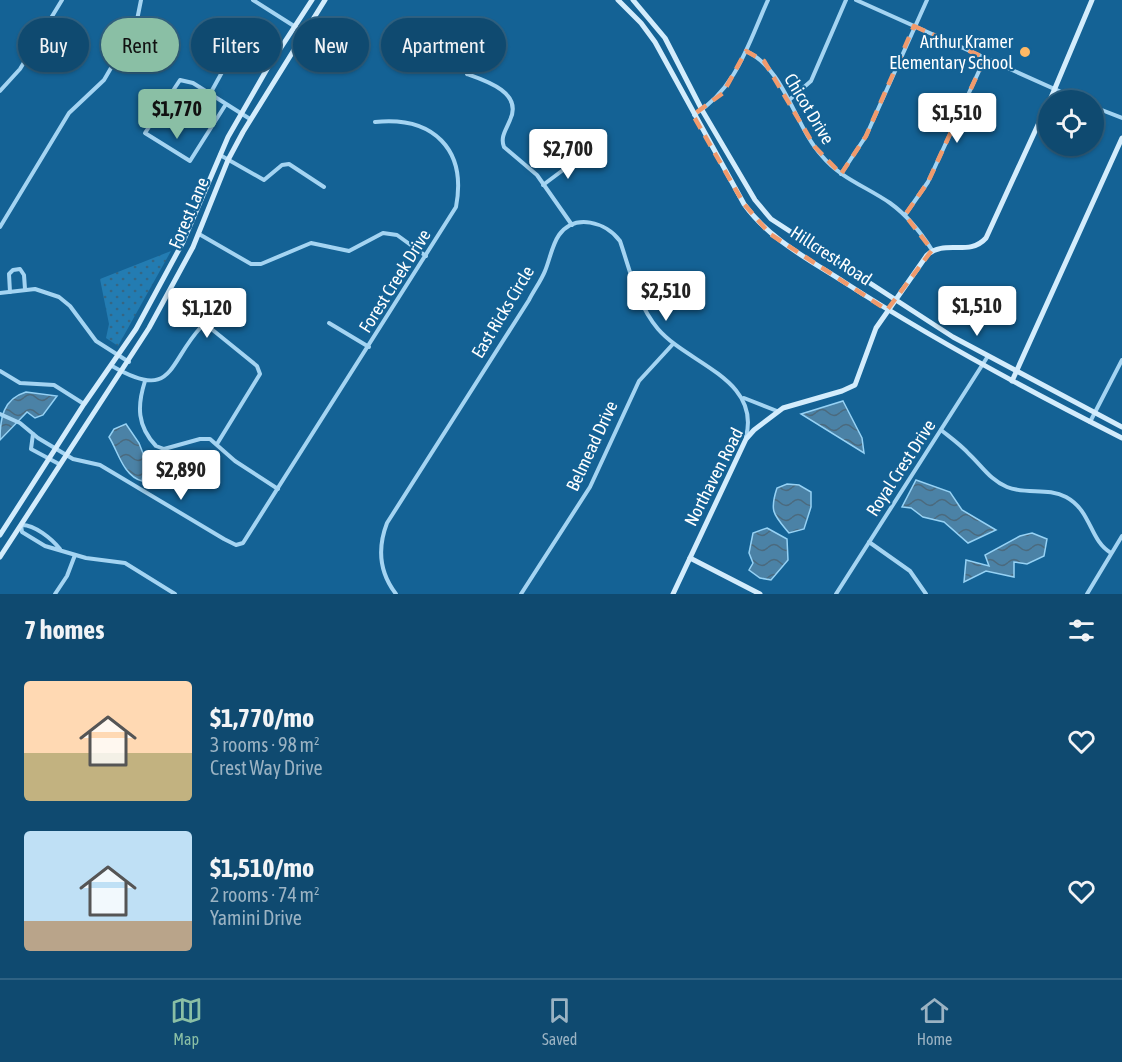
<!DOCTYPE html>
<html lang="en">
<head>
<meta charset="utf-8">
<style>
  body { margin:0; font-family:"Asap Condensed",sans-serif; background:#1d5478; color:#f1f3f6; height:100vh; display:flex; flex-direction:column; font-size:22px; white-space:nowrap }
  * { box-sizing:border-box; margin:0 }
  p { font-size:20px; color:#9bb3c3 }
  .icon { flex:none; width:33px; height:33px; fill:none; stroke:currentColor; stroke-width:2; stroke-linecap:round; stroke-linejoin:round }
  .map { position:relative; height:594px; overflow:hidden }
  .panel { display:flex; flex-direction:column; background:#0f4a70; flex:1 }
  .panel>* { flex:none }
  .guide { position:absolute; left:18px; top:18px; width:600px; height:54px; display:flex; gap:12px }
  .fabs { position:absolute; left:1038px; top:90px; display:grid; gap:12px }
  .fabs a { display:grid; place-items:center; width:66px; height:66px; border-radius:50%; background:#0f4a70; box-shadow:0 2px 4px #0004,0 0 0 2px #2f6283; font-size:30px }
  .price { position:absolute; translate:-50% -51px; padding:0 14px; border-radius:6px; background:#fff; color:#222; font-size:20px; line-height:39px; filter:drop-shadow(0 2px 3px #0008) }
  .price::after { content:''; position:absolute; left:50%; top:36px; width:18px; height:14px; margin-left:-9px; background:inherit; clip-path:polygon(0 0,100% 0,50% 100%) }
  .price.on { background:#8abfa5; color:#111 }
  ul { padding:0; list-style:none }
  li { display:flex; align-items:center; gap:18px; height:150px; padding:0 24px }
  li span { display:grid; place-items:center; flex:none; width:168px; height:120px; border-radius:6px; color:#555 }
  li>.icon { margin-inline-start:auto }
  span .icon { width:72px; height:72px; fill:#fffc; stroke-width:1 }
  li b { font-size:26px }
  h2 { display:flex; justify-content:space-between; align-items:center; height:72px; padding:0 24px; font-size:26px }
  .chip { padding:0 21px; border-radius:27px; background:#0f4a70; box-shadow:0 2px 4px #0004,0 0 0 2px #2f6283; font-size:21px; line-height:54px }
  .chip.on { background:#8abfa5; color:#111 }
  .menu { display:flex; justify-content:space-around; align-items:center; height:84px; border-top:2px solid #2f6283; background:#0f4a70; font-size:16px; color:#9bb3c3 }
  .menu a { display:grid; justify-items:center; gap:3px }
  .menu .on { color:#8abfa5 }
  .map>svg:first-child { display:block }
  .grass { fill:url(#grass-dots) }
  .water { fill:url(#water-waves); stroke:#96d2f5; stroke-width:1.5 }
  .lines { fill:none; stroke-linecap:round; stroke-linejoin:round }
  .street { stroke:#a4d4f2; stroke-width:4 }
  .secondary { stroke:#d3ecfc; stroke-width:5 }
  .marked { fill:none; stroke:#f19b6d; stroke-width:4.5; stroke-dasharray:12 8; stroke-linejoin:round }
  .poi-dot { fill:#ffb965; stroke:#146295; stroke-width:2 }
  .labels { text-anchor:middle; stroke-width:4.5; stroke-linejoin:round; paint-order:stroke }
  .poi-label { font-size:18px; fill:#fff; stroke:#146295; text-anchor:end }
  .street-label { font-size:18px; fill:#fff; stroke:#146295 }
</style>
</head>
<body>
<div class="map">
<svg width="1122" height="594" viewBox="0 0 1122 594">
  <defs>
    <pattern id="grass-dots" width="8" height="8" patternUnits="userSpaceOnUse" patternTransform="scale(1.5)"><rect width="8" height="8" fill="#237cb2"/><path d="M2 2h.1M6 6h.1" fill="none" stroke="#356684" stroke-width="1.8" stroke-linecap="round"/></pattern>
    <pattern id="water-waves" width="16" height="10" patternUnits="userSpaceOnUse" patternTransform="scale(1.5)"><rect width="16" height="10" fill="#4b82a6"/><path d="M0 5q4-4 8 0t8 0" fill="none" stroke="#4b6a7e"/></pattern>
  </defs>
  <rect width="100%" height="100%" fill="#146295"/>
  <!-- grass -->
  <path class="grass" d="M171 251 118 346 106 338 109 324 100 279Z"/>
  <!-- water -->
  <g class="water">
    <path d="M26 392 57 396 43 415 35 418 27 412 0 440C0 418 3 399 26 392Z"/>
    <path d="M843 401 862 438 864 453 801 414Z"/>
    <path d="M126 424 139 443 146 461 142 481C123 476 118 451 109 437L114 429Z"/>
    <path d="M916 480 950 492 962 510 996 530 968 543 944 522 923 517 911 508 902 507Z"/>
    <path d="M787 484 799 485 811 492V507L804 529 789 533C774 515 769 512 777 488Z"/>
    <path d="M767 528 787 539 788 560 771 580 760 578 749 570 753 563 749 553 753 533Z"/>
    <path d="M1032 533 1047 539 1044 556 1027 564 1014 562V577L986 571 964 582 966 560 989 566 985 555 1020 536Z"/>
  </g>
  <g class="lines">
    <!-- street -->
    <g class="street">
      <path d="M253 0 305 33"/>
      <path d="M856 0 1079 100"/>
      <path d="M197 35 203 47 226 65 210 94"/>
      <path d="M746 51C785 69 794 125 822 156 840 178 867 187 890 203 908 216 920 231 932 250"/>
      <path d="M467 74C487 81 523 93 510 120 506 130 500 137 504 147L537 175 572 225"/>
      <path d="M0 91 20 69 62 0"/>
      <path d="M788 101 811 81 846 0"/>
      <path d="M226 104 190 161 145 133 180 80 193 83 250 119"/>
      <path d="M1094 107 1122 118"/>
      <path d="M694 115C737 88 748 44 768 0"/>
      <path d="M220 155 264 180 282 165 289 164 324 187"/>
      <path d="M841 174 866 136 927 0"/>
      <path d="M543 185 579 158"/>
      <path d="M905 215 928 182 985 58"/>
      <path d="M0 227 69 113 104 80 136 25 141 0"/>
      <path d="M199 234 251 264H261L311 243 349 251 383 233 397 235 426 256"/>
      <path d="M10 292 9 274 13 270 20 269 24 275 25 289"/>
      <path d="M0 293 35 289 59 297 70 306 96 341 129 362"/>
      <path d="M329 323 369 347"/>
      <path d="M112 366C174 402 167 364 201 327H209L257 366 260 374 217 444"/>
      <path d="M0 371 20 383 54 385 84 404"/>
      <path d="M145 381C137 406 137 426 156 446L164 449 200 439H210L235 461 278 489"/>
      <path d="M744 398 777 411"/>
      <path d="M0 414 20 423 38 438 73 459 100 465 224 539 236 545 243 543 456 207C467 149 433 116 375 122"/>
      <path d="M1090 422 1122 360"/>
      <path d="M941 430C951 438 961 445 969 454 982 466 990 480 1007 487 1026 495 1048 487 1066 497 1092 511 1089 540 1111 553"/>
      <path d="M33 434 31 449 59 464"/>
      <path d="M869 542 910 571 926 594"/>
      <path d="M60 549C52 539 34 524 21 525L22 532 45 546 86 558 125 563 175 594"/>
      <path d="M55 594 67 576 75 555"/>
      <path d="M396 594C379 572 377 549 387 523L529 300C534 290 541 281 545 271 550 259 552 245 559 235 575 213 606 222 620 241 630 270 637 304 658 329 688 364 761 379 746 437"/>
      <path d="M521 594 590 487 639 381 673 344"/>
      <path d="M836 594 988 356"/>
      <path d="M1087 594 1122 536"/>
    </g>
    <!-- secondary -->
    <g class="secondary">
      <path d="M618 0 641 23 655 42 744 204C769 239 808 259 844 282 934 340 1027 390 1122 438"/>
      <path d="M633 0 665 38 702 110 755 200 771 219 953 337 1122 427"/>
      <path d="M1050 100 1092 0"/>
      <path d="M1012 381 1122 138"/>
      <path d="M0 535 84 404 136 329 183 242 228 137 267 69 312 0"/>
      <path d="M0 557 149 328 193 247 228 160 243 132 325 0"/>
      <path d="M690 558 760 594"/>
      <path d="M673 594 746 439 754 430 783 408 842 391 855 385 876 328 927 255C945 239 969 257 986 238L1048 103"/>
    </g>
  </g>
  <!-- marked area -->
  <path class="marked" d="M914 26 985 58 928 182 905 215 932 250 887 310 770 234 744 204 693 115 723 93 746 51 764 61 815 147 841 174 866 136Z"/>
  <!-- markers -->
  <circle class="poi-dot" cx="1025" cy="52" r="6"/>
  <g class="labels">
    <!-- poi labels -->
    <g class="poi-label">
      <text x="1013" y="48">Arthur Kramer<tspan x="1013" dy="21">Elementary School</tspan></text>
    </g>
    <!-- street labels -->
    <g class="street-label">
      <text transform="translate(809 109) rotate(59)" y="6">Chicot Drive</text>
      <text transform="translate(189 213) rotate(-67)" y="6">Forest Lane</text>
      <text transform="translate(831 256) rotate(33)" y="6">Hillcrest Road</text>
      <text transform="translate(395 281) rotate(-58)" y="6">Forest Creek Drive</text>
      <text transform="translate(503 312) rotate(-59)" y="6">East Ricks Circle</text>
      <text transform="translate(592 446) rotate(-65)" y="6">Belmead Drive</text>
      <text transform="translate(901 468) rotate(-57)" y="6">Royal Crest Drive</text>
      <text transform="translate(714 477) rotate(-63)" y="6">Northaven Road</text>
    </g>
  </g>
</svg>
<div class="fabs">
<a><svg class="icon" aria-label="locate" viewBox="0 0 24 24"><circle cx="12" cy="12" r="6"/><path d="M12 2v4M12 18v4M2 12h4M18 12h4"/></svg></a>
</div>
<b class="price on" style="left:177px;top:140px">$1,770</b>
<b class="price" style="left:957px;top:144px">$1,510</b>
<b class="price" style="left:568px;top:180px">$2,700</b>
<b class="price" style="left:666px;top:322px">$2,510</b>
<b class="price" style="left:977px;top:337px">$1,510</b>
<b class="price" style="left:207px;top:339px">$1,120</b>
<b class="price" style="left:181px;top:501px">$2,890</b>
<div class="guide">
<a class="chip">Buy</a>
<a class="chip on">Rent</a>
<a class="chip">Filters</a>
<a class="chip">New</a>
<a class="chip">Apartment</a>
</div>
</div>
<section class="panel">
<h2>7 homes<svg class="icon" aria-label="filters" viewBox="0 0 24 24"><path d="M4 7h16M4 17h16"/><circle cx="9" cy="7" r="2"/><circle cx="15" cy="17" r="2"/></svg></h2>
<ul>
<li><span style="background:linear-gradient(#ffd9b3 60%,#c2b280 0)"><svg class="icon" aria-label="home" viewBox="0 0 24 24"><path d="M3 11l9-7 9 7M6 9v11h12V9"/></svg></span><div><b>$1,770/mo</b><p>3 rooms · 98 m²</p><p>Crest Way Drive</p></div><svg class="icon" aria-label="heart" viewBox="0 0 24 24"><path d="M12 20l-8-8c-3-5 5-10 8-4 3-6 11-1 8 4z"/></svg></li>
<li><span style="background:linear-gradient(#bfe0f5 75%,#b9a48a 0)"><svg class="icon" aria-label="home" viewBox="0 0 24 24"><path d="M3 11l9-7 9 7M6 9v11h12V9"/></svg></span><div><b>$1,510/mo</b><p>2 rooms · 74 m²</p><p>Yamini Drive</p></div><svg class="icon" aria-label="heart" viewBox="0 0 24 24"><path d="M12 20l-8-8c-3-5 5-10 8-4 3-6 11-1 8 4z"/></svg></li>
</ul>
</section>
<nav class="menu">
<a class="on"><svg class="icon" aria-label="map" viewBox="0 0 24 24"><path d="M3 6l6-2 6 2 6-2v14l-6 2-6-2-6 2zM9 4v14M15 6v14"/></svg>Map</a>
<a><svg class="icon" aria-label="saved" viewBox="0 0 24 24"><path d="M7 4h10v16l-5-4-5 4z"/></svg>Saved</a>
<a><svg class="icon" aria-label="home" viewBox="0 0 24 24"><path d="M3 11l9-7 9 7M6 9v11h12V9"/></svg>Home</a>
</nav>
</body>
</html>
